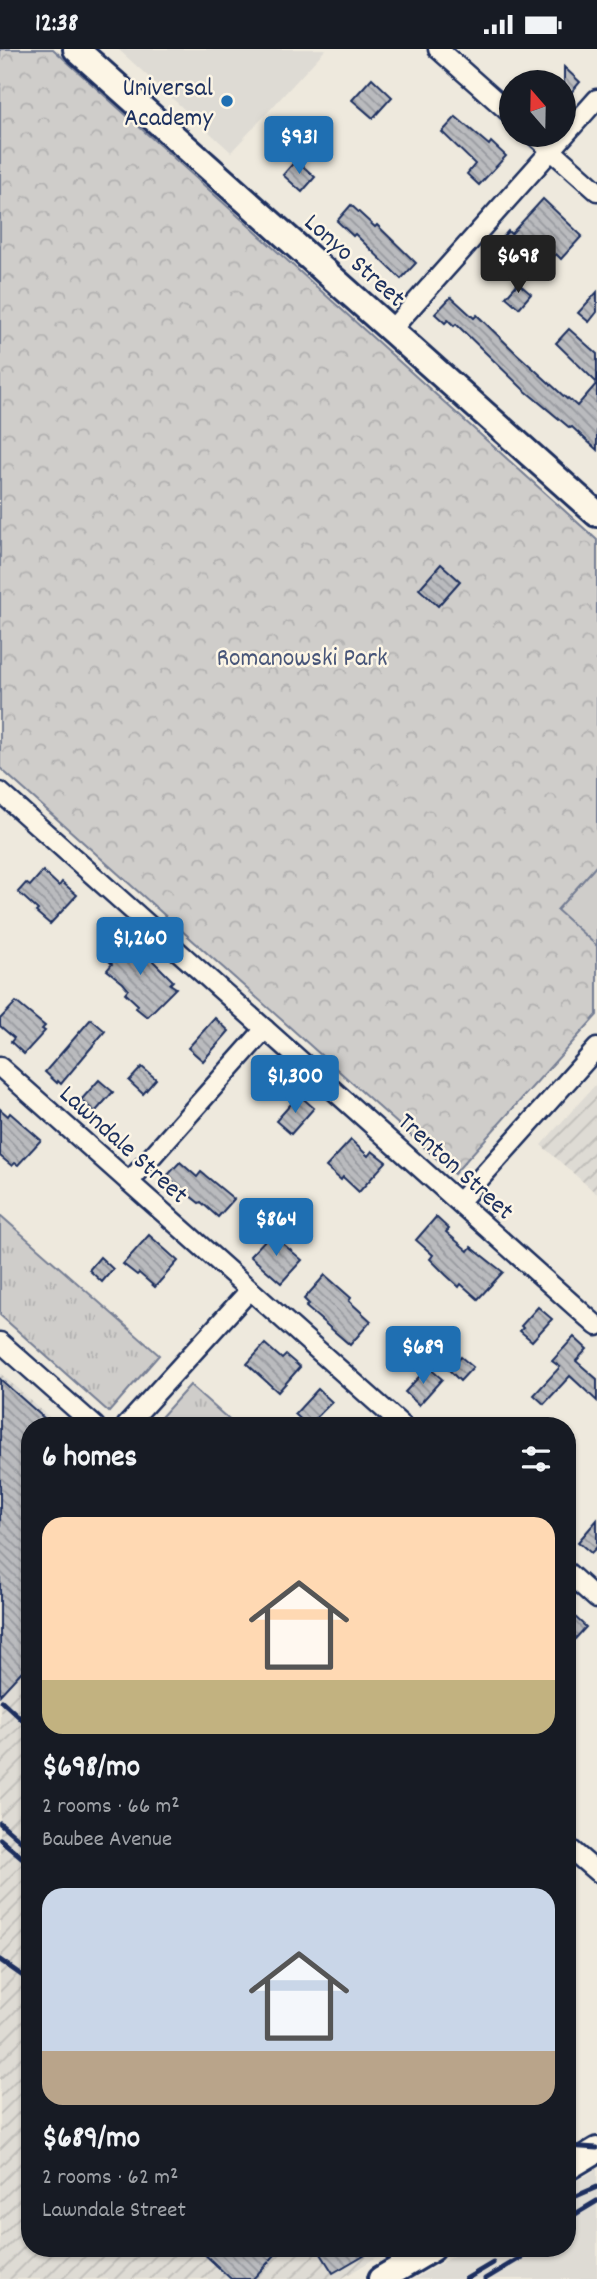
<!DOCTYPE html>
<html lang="en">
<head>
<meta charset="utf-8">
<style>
  body { margin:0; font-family:Dekko,sans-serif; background:#242831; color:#f1f3f6; height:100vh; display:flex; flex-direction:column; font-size:26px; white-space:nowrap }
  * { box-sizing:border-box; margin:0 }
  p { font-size:23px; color:#9ea1a6 }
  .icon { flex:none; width:38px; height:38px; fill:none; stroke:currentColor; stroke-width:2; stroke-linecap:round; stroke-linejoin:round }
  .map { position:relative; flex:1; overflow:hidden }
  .panel { position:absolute; left:21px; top:1368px; width:555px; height:840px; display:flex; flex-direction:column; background:#171b24; border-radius:28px; box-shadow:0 2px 5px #0004 }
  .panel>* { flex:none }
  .needle { width:46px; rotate:340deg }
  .tools { position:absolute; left:499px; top:21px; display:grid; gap:14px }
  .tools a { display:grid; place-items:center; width:77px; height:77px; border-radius:50%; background:#171b24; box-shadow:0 2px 5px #0004; font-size:35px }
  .price { position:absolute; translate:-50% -60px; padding:0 16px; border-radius:7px; background:#1f6fb2; color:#fff; font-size:23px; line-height:46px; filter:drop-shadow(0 2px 4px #0008) }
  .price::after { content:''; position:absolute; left:50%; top:42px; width:21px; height:16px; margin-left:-10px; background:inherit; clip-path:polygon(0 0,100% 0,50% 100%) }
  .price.selected { background:#222; color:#fff }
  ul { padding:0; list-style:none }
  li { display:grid; align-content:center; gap:14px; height:371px; padding:0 21px }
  li span { display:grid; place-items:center; height:217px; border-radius:21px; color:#555 }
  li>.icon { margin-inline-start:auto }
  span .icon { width:126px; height:126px; fill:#fffc; stroke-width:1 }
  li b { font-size:30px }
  h2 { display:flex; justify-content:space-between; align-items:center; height:84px; padding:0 21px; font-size:30px }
  .status { display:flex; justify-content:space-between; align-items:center; height:49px; padding:0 35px; background:#171b24; direction:ltr }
  .status svg { height:19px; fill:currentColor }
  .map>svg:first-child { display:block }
  .built { fill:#dedbd4 }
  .industrial { fill:url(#industrial-furrows) }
  .grass { fill:url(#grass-tufts); stroke:#757e94; stroke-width:2 }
  .park { fill:url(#park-crowns); stroke:#757e94; stroke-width:2 }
  .garden { fill:#cfcdca; stroke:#757e94; stroke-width:2 }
  .building { fill:url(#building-back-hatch); stroke:#1b2f5e; stroke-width:2 }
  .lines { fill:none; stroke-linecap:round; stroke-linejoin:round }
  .street-casing { stroke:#1b2f5e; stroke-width:23 }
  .secondary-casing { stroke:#1b2f5e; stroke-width:30 }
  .street { stroke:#fcf5e5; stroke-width:18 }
  .secondary { stroke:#fcf5e5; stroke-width:24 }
  .rail { stroke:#1b2f5e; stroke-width:5 }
  .poi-dot { fill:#1f6fb2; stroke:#fcf5e5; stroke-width:2.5 }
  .labels { text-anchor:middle; stroke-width:5; stroke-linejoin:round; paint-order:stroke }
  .poi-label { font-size:26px; fill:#1b2f5e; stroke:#fcf5e5; text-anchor:end }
  .street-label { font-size:26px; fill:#1b2f5e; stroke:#fcf5e5 }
  .park-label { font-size:26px; fill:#485679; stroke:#fcf5e5 }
</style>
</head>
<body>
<div class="status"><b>12:38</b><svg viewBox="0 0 49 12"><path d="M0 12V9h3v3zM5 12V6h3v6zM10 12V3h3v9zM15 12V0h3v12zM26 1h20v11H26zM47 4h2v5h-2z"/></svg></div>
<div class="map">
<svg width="597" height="2230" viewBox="0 0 597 2230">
  <defs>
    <pattern id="industrial-furrows" width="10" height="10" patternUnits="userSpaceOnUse" patternTransform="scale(1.75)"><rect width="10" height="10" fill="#dedbd4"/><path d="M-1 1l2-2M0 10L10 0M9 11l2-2" fill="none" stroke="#bebcb8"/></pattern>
    <pattern id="grass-tufts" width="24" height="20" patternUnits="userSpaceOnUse" patternTransform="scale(1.75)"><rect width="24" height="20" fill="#cfcdca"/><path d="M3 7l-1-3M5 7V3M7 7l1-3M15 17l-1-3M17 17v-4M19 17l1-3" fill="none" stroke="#b1b0b0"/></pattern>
    <pattern id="park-crowns" width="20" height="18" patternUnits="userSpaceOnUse" patternTransform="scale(1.75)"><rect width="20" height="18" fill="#cfcdca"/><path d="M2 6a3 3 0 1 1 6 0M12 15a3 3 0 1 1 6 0" fill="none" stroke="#b1b0b0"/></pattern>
    <pattern id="building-back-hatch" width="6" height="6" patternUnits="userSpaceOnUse" patternTransform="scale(1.75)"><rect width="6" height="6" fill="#babbbe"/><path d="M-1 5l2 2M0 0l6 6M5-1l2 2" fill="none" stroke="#96989e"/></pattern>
  </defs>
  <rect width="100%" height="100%" fill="#eee9dd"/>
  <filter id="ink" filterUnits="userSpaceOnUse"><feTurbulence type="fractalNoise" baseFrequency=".0143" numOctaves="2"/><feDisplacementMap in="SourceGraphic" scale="14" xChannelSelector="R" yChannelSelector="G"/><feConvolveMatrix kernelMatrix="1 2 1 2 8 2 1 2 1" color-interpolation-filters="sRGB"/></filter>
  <g filter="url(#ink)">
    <!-- built -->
    <g class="built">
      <path d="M118 0H326L231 103Z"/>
      <path d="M597 2120V2230H414L465 2200H567V2138Z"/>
    </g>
    <!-- industrial -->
    <g class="industrial">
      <path d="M597 1034V1145L541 1096Z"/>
      <path d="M0 1324 59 1377H30V2200H390L341 2230H0Z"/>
    </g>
    <!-- grass -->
    <g class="grass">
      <path d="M0 1166 159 1306 109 1363 0 1266Z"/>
      <path d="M190 1336 236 1377H153Z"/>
    </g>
    <!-- park -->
    <path class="park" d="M0 0H53L597 491V966L454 1125 0 719Z"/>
    <!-- garden -->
    <path class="garden" d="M597 816V897L557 861Z"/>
    <!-- building -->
    <g class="building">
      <path d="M564 18 580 33 564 52Z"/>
      <path d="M372 29 392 48 373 69 352 51Z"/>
      <path d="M456 68 489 96 491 93 506 107 479 136 467 125 475 115 442 83Z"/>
      <path d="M296 111 315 128 302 143 283 126Z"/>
      <path d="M543 150 582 187 561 210 556 205 535 228 497 195 508 182 511 185Z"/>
      <path d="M351 156 375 178 377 176 416 214 401 230 355 185 353 187 337 172Z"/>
      <path d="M518 234 531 245 519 259 506 248Z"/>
      <path d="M597 243V263L589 273 578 264Z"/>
      <path d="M451 248 474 269 477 266 515 303 567 350 568 349 577 357 597 334V401L572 378 570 379 523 340 456 275 454 277 448 271 445 274 435 265Z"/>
      <path d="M569 280 597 305V334L556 294Z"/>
      <path d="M441 515 460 532 438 557 419 540Z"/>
      <path d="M43 822 59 837 62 833 77 846 50 875 36 863 38 861 18 843 26 834 30 837Z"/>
      <path d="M133 892 173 932 170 935 176 939 147 968 136 959 138 956 125 944 128 940 123 934 107 921 112 915 106 909 118 895 124 901Z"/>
      <path d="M16 953 45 977 42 980 45 982 24 1005 11 993 14 989 0 977V970Z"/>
      <path d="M215 969 229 982 203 1012 188 999Z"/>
      <path d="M91 970 105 982 61 1035 58 1032 57 1034 45 1023Z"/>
      <path d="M142 1018 156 1030 143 1045 129 1032Z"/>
      <path d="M99 1031 113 1043 95 1063 81 1051Z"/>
      <path d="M299 1046 314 1059 291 1085 276 1072Z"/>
      <path d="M0 1060 8 1067 10 1064 41 1091 18 1116 15 1114 12 1117 0 1107Z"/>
      <path d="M351 1091 368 1107 372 1102 386 1113 359 1143 343 1128 341 1131 326 1118Z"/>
      <path d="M180 1113 197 1128 201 1123 234 1150 218 1168 201 1153 199 1154 166 1128Z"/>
      <path d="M436 1168 449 1180 446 1183 468 1202 471 1198 503 1223 478 1250 461 1235 459 1238 446 1226 430 1210 433 1206 416 1191Z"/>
      <path d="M149 1186 178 1212 155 1238 139 1224 137 1226 123 1215Z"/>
      <path d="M274 1187 302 1211 281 1234 250 1207 268 1188 271 1190Z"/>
      <path d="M100 1208 113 1220 102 1233 89 1221Z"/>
      <path d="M325 1226 351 1249 349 1252 371 1272 350 1296 306 1258 309 1255 304 1250Z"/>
      <path d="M538 1258 552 1270 532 1292 520 1282 523 1279 521 1277Z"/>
      <path d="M574 1288 587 1300 576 1312 597 1330V1352L570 1327 544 1355 534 1346 560 1318 552 1312Z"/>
      <path d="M265 1295 282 1310 286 1306 300 1318 278 1343 247 1315Z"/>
      <path d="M461 1308 473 1318 460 1332 449 1321Z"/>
      <path d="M428 1318 442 1330 419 1356 405 1343Z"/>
      <path d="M0 1330 53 1377H30V1629L22 1622 0 1646Z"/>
      <path d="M318 1340 332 1353 308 1377 295 1365Z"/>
      <path d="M597 1471V1498L591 1504 578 1493Z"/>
      <path d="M573 1566 586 1578 567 1599V1572Z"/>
      <path d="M199 2200H269L275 2206 253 2230H231Z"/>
      <path d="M318 2200H374L333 2224Z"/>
    </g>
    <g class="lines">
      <defs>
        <g id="street">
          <path d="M438 0 511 65"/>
          <path d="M534 86 597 142"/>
          <path d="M391 281 597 50"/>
          <path d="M0 743 597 1277"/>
          <path d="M0 1018 403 1377"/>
          <path d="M129 1133 265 980"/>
          <path d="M459 1153 597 999"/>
          <path d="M0 1293 95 1377"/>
          <path d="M126 1377 250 1241"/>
          <path d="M567 1523 597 1550"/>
          <path d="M567 1797 597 1823"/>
        </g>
        <g id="secondary">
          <path d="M76 0 597 465"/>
          <path d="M567 2119 597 2101"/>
          <path d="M381 2230 432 2200"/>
        </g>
      </defs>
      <!-- street casing -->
      <use href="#street" class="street-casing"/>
      <!-- secondary casing -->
      <use href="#secondary" class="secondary-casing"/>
      <!-- street -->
      <use href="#street" class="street"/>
      <!-- secondary -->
      <use href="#secondary" class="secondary"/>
      <!-- rail -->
      <g class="rail">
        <path d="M2 1652 30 1678"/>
        <path d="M0 1774 30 1800"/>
        <path d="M0 1790 30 1815"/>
        <path d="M0 1911 30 1932"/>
        <path d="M567 2097 597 2099"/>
        <path d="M567 2151 597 2138"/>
        <path d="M567 2170 597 2152"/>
        <path d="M466 2230 493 2214"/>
        <path d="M485 2230 535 2200"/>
      </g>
    </g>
  </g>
  <!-- markers -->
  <circle class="poi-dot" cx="227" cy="52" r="7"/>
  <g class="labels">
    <!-- poi labels -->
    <g class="poi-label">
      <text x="213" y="46">Universal<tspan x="213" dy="30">Academy</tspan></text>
    </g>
    <!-- street labels -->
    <g class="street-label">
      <text transform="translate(356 210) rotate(42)" y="9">Lonyo Street</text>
      <text transform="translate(125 1094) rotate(42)" y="9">Lawndale Street</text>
      <text transform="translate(457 1116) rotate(42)" y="9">Trenton Street</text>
    </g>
    <!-- park labels -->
    <g class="park-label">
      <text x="302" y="616">Romanowski Park</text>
    </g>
  </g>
</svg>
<div class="tools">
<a><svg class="needle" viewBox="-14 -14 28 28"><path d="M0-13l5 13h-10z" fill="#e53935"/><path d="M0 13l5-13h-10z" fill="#9ea1a6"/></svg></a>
</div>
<b class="price" style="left:299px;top:127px">$931</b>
<b class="price selected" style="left:518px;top:246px">$698</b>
<b class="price" style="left:140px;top:928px">$1,260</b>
<b class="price" style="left:295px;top:1066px">$1,300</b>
<b class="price" style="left:276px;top:1209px">$864</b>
<b class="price" style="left:423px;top:1337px">$689</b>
<section class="panel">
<h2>6 homes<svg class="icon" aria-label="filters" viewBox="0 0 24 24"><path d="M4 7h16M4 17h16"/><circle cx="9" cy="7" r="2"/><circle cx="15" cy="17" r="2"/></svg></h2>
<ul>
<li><span style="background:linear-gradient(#ffd9b3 75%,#c2b280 0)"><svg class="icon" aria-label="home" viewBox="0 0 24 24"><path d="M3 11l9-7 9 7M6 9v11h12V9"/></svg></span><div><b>$698/mo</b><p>2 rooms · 66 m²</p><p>Baubee Avenue</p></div></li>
<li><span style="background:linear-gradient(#c9d6e8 75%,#b9a48a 0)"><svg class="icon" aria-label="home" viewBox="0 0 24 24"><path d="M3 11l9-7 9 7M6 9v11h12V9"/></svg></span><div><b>$689/mo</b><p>2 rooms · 62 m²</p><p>Lawndale Street</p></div></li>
</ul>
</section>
</div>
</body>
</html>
